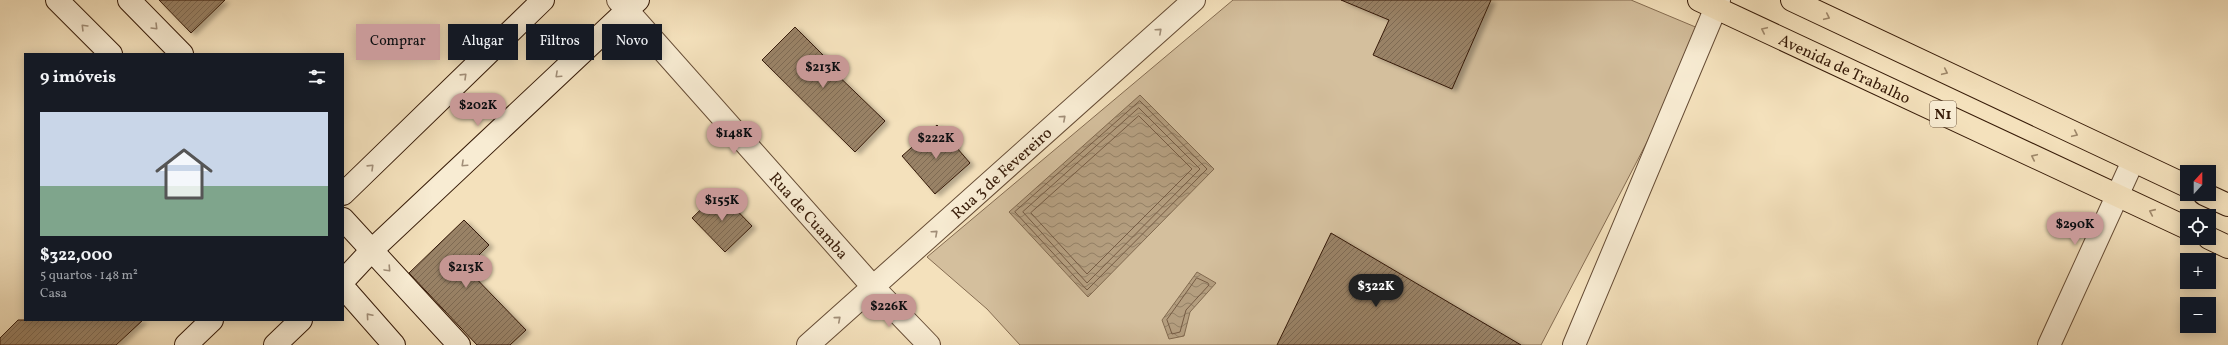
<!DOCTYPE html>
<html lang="pt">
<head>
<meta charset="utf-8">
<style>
  body { margin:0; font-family:Vollkorn,serif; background:#242831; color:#f1f3f6; height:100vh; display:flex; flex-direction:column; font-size:15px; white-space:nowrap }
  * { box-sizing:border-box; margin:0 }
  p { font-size:13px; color:#9ea1a6 }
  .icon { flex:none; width:22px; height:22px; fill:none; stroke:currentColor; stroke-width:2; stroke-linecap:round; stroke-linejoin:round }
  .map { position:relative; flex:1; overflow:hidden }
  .details { position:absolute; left:24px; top:53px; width:320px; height:268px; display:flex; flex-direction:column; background:#171b24; border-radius:0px; box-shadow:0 2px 10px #0003 }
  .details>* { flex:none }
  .banner { position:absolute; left:356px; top:24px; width:380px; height:36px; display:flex; gap:8px }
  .needle { width:26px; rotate:21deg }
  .fabs { position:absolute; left:2180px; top:165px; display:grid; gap:8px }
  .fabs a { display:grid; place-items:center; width:36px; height:36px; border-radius:0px; background:#171b24; box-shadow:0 2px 10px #0003; font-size:20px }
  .price { position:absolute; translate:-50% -34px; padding:0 9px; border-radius:14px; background:#c59692; color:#111; font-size:13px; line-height:26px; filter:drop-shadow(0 1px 2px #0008) }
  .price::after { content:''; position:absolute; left:50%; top:24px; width:12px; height:9px; margin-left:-6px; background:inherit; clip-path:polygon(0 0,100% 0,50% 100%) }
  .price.current { background:#222; color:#fff }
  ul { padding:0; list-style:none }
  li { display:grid; align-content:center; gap:8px; height:212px; padding:0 16px }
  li+li { border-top:1px solid #363941 }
  li span { display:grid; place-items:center; height:124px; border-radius:0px; color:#555 }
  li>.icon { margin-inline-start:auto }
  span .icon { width:72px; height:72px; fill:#fffc; stroke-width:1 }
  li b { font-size:17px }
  h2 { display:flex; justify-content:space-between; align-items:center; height:48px; padding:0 16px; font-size:17px }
  .chip { padding:0 14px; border-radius:0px; background:#171b24; box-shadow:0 2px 10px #0003; font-size:14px; line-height:36px }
  .chip.current { background:#c59692; color:#111 }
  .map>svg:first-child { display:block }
  .garden { fill:#d4bf9d; stroke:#866d52 }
  .water { fill:url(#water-waves); stroke:#826a4f }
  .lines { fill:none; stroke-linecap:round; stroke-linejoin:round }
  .shore { stroke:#765c44; stroke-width:1 }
  .building { fill:url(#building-hatch); stroke:#371b08; filter:url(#shadow) }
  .minor-casing { stroke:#664c35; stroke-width:24 }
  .secondary-casing { stroke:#371b08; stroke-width:24 }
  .trunk-casing { stroke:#371b08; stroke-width:24 }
  .minor { stroke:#f8ecd3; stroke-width:22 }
  .secondary { stroke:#f8ecd3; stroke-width:22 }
  .trunk { stroke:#f4e1bc; stroke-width:22 }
  .oneway { stroke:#9f886b }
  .oneway2 { stroke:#a18e78 }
  .labels { text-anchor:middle; stroke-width:3; stroke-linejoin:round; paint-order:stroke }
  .shield { fill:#f8ecd3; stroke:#715a45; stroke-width:1 }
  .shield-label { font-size:15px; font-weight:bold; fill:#371b08 }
  .street-label { font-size:16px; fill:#371b08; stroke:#f8ecd3 }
</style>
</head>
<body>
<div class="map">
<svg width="2228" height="345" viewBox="0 0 2228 345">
  <defs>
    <pattern id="water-waves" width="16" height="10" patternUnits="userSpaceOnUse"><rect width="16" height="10" fill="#b49e7f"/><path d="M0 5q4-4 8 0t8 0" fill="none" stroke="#938066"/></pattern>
    <pattern id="building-hatch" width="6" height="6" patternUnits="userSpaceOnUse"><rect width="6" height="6" fill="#998266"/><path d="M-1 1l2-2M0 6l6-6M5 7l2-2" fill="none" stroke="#7e6a52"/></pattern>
    <filter id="shadow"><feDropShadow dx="4.5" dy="2.5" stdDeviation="2" flood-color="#0004"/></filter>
  </defs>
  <rect width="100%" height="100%" fill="#f4e1bc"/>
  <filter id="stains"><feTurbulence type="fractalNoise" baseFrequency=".005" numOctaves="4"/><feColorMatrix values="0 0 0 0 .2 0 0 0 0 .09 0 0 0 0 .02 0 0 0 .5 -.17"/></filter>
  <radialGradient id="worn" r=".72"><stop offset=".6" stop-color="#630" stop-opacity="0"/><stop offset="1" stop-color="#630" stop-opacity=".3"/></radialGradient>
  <!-- garden -->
  <path class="garden" d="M1233 0H1631L1705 31 1541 345H1020L987 309 927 257Z"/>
  <!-- water -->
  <g class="water">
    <path d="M1140 95 1214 169 1088 297 1009 212Z"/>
    <path d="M1197 272 1216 283 1190 312 1184 336 1169 339 1162 320Z"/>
  </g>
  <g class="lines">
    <!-- shore -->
    <g class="shore">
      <path d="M1140 101 1207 169 1087 290 1015 212Z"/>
      <path d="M1139 108 1200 169 1087 283 1023 212Z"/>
      <path d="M1139 116 1192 169 1087 274 1031 213Z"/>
      <path d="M1197 278 1208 283 1209 285 1186 310 1180 332 1172 334 1167 320Z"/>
    </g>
  </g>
  <!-- building -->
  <g class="building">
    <path d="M159 0H225L191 33Z"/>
    <path d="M1341 0H1491L1452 89 1373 55 1389 20Z"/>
    <path d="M795 27 830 62 827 65 885 121 855 152 762 60Z"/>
    <path d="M937 125 970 163 935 194 902 156Z"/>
    <path d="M719 192 752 226 725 252 692 218Z"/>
    <path d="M464 220 489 245 466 268 526 330 510 345H477L409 273Z"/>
    <path d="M1331 233 1521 345H1277Z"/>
    <path d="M18 320H143L116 345H0V338Z"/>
  </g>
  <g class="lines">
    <defs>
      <g id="minor">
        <path id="s1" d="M618 0 874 288 929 345"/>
        <path id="s2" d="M808 345 1194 0"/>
        <path d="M1574 345 1719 0"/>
        <path d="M2049 345 2133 161"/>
      </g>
      <g id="secondary">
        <path d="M57 0 111 54"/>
        <path d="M129 0 182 54"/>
        <path d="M343 194 543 0"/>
        <path d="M343 219 459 345"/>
        <path d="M343 281 371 251 638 0"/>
        <path d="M343 287 394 345"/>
        <path d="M186 345 212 320"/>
        <path d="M275 345 301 320"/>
      </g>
      <g id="trunk">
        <path id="s3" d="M1699 0 2187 228"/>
        <path d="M1792 0 2187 186"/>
        <path d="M2204 194 2228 205"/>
        <path d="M2209 238 2228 247"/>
      </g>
    </defs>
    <!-- minor casing -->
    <use href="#minor" class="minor-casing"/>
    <!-- secondary casing -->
    <use href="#secondary" class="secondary-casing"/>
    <!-- trunk casing -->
    <use href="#trunk" class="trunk-casing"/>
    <!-- minor -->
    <use href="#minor" class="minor"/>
    <!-- secondary -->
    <use href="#secondary" class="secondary"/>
    <!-- trunk -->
    <use href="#trunk" class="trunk"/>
  </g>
  <!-- one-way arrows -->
  <defs><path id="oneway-chevron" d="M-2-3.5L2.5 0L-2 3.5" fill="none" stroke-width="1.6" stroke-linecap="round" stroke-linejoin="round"/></defs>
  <g class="oneway">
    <use href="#oneway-chevron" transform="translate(1827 17) rotate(25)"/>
    <use href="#oneway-chevron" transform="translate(1764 30) rotate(-155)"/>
    <use href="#oneway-chevron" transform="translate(1945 72) rotate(25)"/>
    <use href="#oneway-chevron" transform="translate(2075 134) rotate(25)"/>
    <use href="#oneway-chevron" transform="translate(2034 157) rotate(-155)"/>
    <use href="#oneway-chevron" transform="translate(2152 212) rotate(-156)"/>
  </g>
  <g class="oneway2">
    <use href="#oneway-chevron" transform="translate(84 27) rotate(-135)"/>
    <use href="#oneway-chevron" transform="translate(155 27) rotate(45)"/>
    <use href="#oneway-chevron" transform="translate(1159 31) rotate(-42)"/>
    <use href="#oneway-chevron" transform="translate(558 75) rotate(137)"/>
    <use href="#oneway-chevron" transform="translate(464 76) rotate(-44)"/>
    <use href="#oneway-chevron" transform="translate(1063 118) rotate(-42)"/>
    <use href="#oneway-chevron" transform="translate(464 164) rotate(137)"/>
    <use href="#oneway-chevron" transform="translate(371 167) rotate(-44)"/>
    <use href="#oneway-chevron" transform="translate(935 233) rotate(-42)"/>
    <use href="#oneway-chevron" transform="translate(388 269) rotate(47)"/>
    <use href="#oneway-chevron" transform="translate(369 316) rotate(-131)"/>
    <use href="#oneway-chevron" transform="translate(838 319) rotate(-41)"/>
  </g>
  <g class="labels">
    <!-- shield labels -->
    <rect class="shield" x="1930" y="101" width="26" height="26" rx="3"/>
    <g class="shield-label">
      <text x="1943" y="119">N1</text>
    </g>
    <!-- street labels -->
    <g class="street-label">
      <text dy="6" stroke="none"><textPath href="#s3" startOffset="161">Avenida de Trabalho</textPath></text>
      <text dy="6" stroke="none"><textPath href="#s2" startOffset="259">Rua 3 de Fevereiro</textPath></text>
      <text dy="6" stroke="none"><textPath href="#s1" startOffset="288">Rua de Cuamba</textPath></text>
    </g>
  </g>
  <rect width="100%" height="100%" filter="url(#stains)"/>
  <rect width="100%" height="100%" fill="url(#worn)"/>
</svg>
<div class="fabs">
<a><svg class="needle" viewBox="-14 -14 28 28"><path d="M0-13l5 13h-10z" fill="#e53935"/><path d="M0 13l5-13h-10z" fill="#9ea1a6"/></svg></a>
<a><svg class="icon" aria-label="locate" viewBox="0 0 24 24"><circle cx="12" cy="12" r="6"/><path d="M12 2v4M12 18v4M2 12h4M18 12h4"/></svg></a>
<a>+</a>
<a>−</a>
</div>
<b class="price" style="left:823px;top:89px">$213K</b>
<b class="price" style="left:478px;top:127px">$202K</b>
<b class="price" style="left:734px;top:155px">$148K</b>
<b class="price" style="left:936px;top:160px">$222K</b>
<b class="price" style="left:722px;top:222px">$155K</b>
<b class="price" style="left:2075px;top:246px">$290K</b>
<b class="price" style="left:466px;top:289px">$213K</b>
<b class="price current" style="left:1376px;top:308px">$322K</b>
<b class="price" style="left:889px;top:328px">$226K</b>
<div class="banner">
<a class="chip current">Comprar</a>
<a class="chip">Alugar</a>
<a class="chip">Filtros</a>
<a class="chip">Novo</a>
</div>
<section class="details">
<h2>9 imóveis<svg class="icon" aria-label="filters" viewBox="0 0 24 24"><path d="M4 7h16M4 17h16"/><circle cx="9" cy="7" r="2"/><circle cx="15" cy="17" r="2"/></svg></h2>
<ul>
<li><span style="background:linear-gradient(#c9d6e8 60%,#7fa58c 0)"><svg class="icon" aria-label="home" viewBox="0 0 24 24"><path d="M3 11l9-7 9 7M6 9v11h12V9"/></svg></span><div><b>$322,000</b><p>5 quartos · 148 m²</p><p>Casa</p></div></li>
</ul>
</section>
</div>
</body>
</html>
